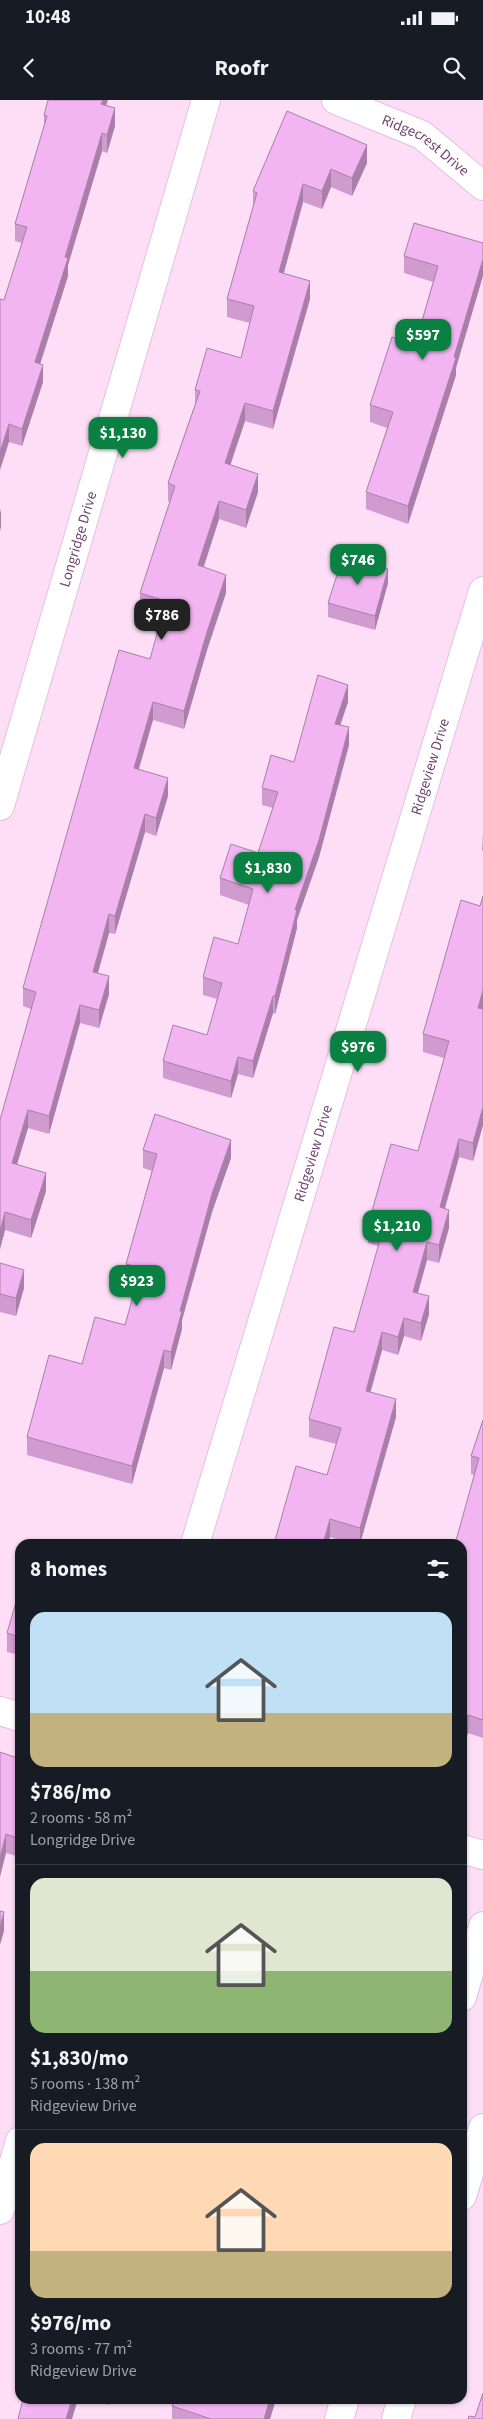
<!DOCTYPE html>
<html lang="en">
<head>
<meta charset="utf-8">
<style>
  body { margin:0; font-family:"Source Sans 3",sans-serif; background:#20242c; color:#f1f3f6; height:100vh; display:flex; flex-direction:column; font-size:19px; white-space:nowrap }
  * { box-sizing:border-box; margin:0 }
  p { font-size:16px; color:#9ea1a6 }
  .icon { flex:none; width:28px; height:28px; fill:none; stroke:currentColor; stroke-width:2; stroke-linecap:round; stroke-linejoin:round }
  .map { position:relative; flex:1; overflow:hidden }
  .panel { position:absolute; left:15px; top:1439px; width:452px; height:865px; display:flex; flex-direction:column; background:#171b24; border-radius:15px; box-shadow:0 1px 4px #0004 }
  .panel>* { flex:none }
  .price { position:absolute; translate:-50% -42px; padding:0 11px; border-radius:10px; background:#0b8043; color:#fff; font-size:16px; line-height:32px; filter:drop-shadow(0 1px 2px #0008) }
  .price::after { content:''; position:absolute; left:50%; top:30px; width:15px; height:11px; margin-left:-8px; background:inherit; clip-path:polygon(0 0,100% 0,50% 100%) }
  .price.on { background:#222; color:#fff }
  ul { padding:0; list-style:none }
  li { display:grid; align-content:center; gap:10px; height:265px; padding:0 15px }
  li+li { border-top:1px solid #363941 }
  li span { display:grid; place-items:center; height:155px; border-radius:15px; color:#555 }
  li>.icon { margin-inline-start:auto }
  span .icon { width:90px; height:90px; fill:#fffc; stroke-width:1 }
  li b { font-size:21px }
  h2 { display:flex; justify-content:space-between; align-items:center; height:60px; padding:0 15px; font-size:21px }
  .status { display:flex; justify-content:space-between; align-items:center; height:35px; padding:0 25px; background:#171b24; direction:ltr }
  .status svg { height:14px; fill:currentColor }
  header { display:flex; justify-content:space-between; align-items:center; height:65px; padding:0 15px; background:#171b24; font-size:22px; font-weight:700 }
  .map>svg:first-child { display:block }
  .lines { fill:none; stroke-linecap:round; stroke-linejoin:round }
  .minor-casing { stroke:#e5bfe2; stroke-width:30 }
  .tertiary-casing { stroke:#e5bfe2; stroke-width:30 }
  .secondary-casing { stroke:#e7bae4; stroke-width:30 }
  .minor { stroke:#fff; stroke-width:28 }
  .tertiary { stroke:#fff; stroke-width:28 }
  .secondary { stroke:#fff; stroke-width:28 }
  .wall { fill:#d09cd0 }
  .shaded-wall { fill:#a97fa9 }
  .building { fill:#f2b5f2; stroke:#a97fa9 }
  .labels { text-anchor:middle; stroke-width:4; stroke-linejoin:round; paint-order:stroke }
  .street-label { font-size:15px; fill:#714673; stroke:#ffe5f9 }
</style>
</head>
<body>
<div class="status"><b>10:48</b><svg viewBox="0 0 49 12"><path d="M0 12V9h3v3zM5 12V6h3v6zM10 12V3h3v9zM15 12V0h3v12zM26 1h20v11H26zM47 4h2v5h-2z"/></svg></div>
<header><svg class="icon" aria-label="back" viewBox="0 0 24 24"><path d="M15 5l-7 7 7 7"/></svg>Roofr<svg class="icon" aria-label="search" viewBox="0 0 24 24"><circle cx="10" cy="10" r="6"/><path d="M15 15l6 6"/></svg></header>
<div class="map">
<svg width="483" height="2319" viewBox="0 0 483 2319">
  <rect width="100%" height="100%" fill="#fddef6"/>
  <g class="lines">
    <defs>
      <g id="minor">
        <path id="s1" d="M0 706 206 0"/>
        <path id="s2" d="M195 1444 483 491"/>
        <path d="M0 2110 20 2041"/>
      </g>
      <g id="tertiary">
        <path id="s3" d="M336 0 422 35 483 86"/>
        <path d="M0 1611 20 1617"/>
        <path d="M462 1749 483 1755"/>
      </g>
      <g id="secondary">
        <path d="M462 1897 483 1826"/>
        <path d="M462 2096 483 2028"/>
        <path d="M339 2319 345 2299"/>
        <path d="M396 2319 402 2299"/>
      </g>
    </defs>
    <!-- minor casing -->
    <use href="#minor" class="minor-casing"/>
    <!-- tertiary casing -->
    <use href="#tertiary" class="tertiary-casing"/>
    <!-- secondary casing -->
    <use href="#secondary" class="secondary-casing"/>
    <!-- minor -->
    <use href="#minor" class="minor"/>
    <!-- tertiary -->
    <use href="#tertiary" class="tertiary"/>
    <!-- secondary -->
    <use href="#secondary" class="secondary"/>
  </g>
  <!-- wall -->
  <g class="wall">
    <path d="M107 6 115 26 107 53 102 51 68 165V176L40 264 43 282 22 346 9 342 4 200 22 143 15 141V124L44 26V15Z"/>
    <path d="M287 11 367 63 352 96 331 87 322 109 303 102 284 173 310 199 273 329 245 321 230 365 258 392 246 428 219 419 204 467 226 493 207 550 184 629 153 620 138 669 168 696 156 736 145 732 115 834 109 833 98 873 109 894 99 928 80 923 49 1034 28 1028 17 1064 46 1091 31 1138 5 1130 0 1149 31 909 23 906V888L150 559 162 518 140 511V493L170 402 168 401V383L195 304V290L241 258 250 223 227 217V199L253 107V91Z"/>
    <path d="M483 143 456 268V275L408 424 366 409V392L387 328 370 322V305L415 245 433 182 404 173V156Z"/>
    <path d="M388 483 375 530 328 517V503Z"/>
    <path d="M348 602 340 625 349 645 319 757 297 820V828L275 914 273 913 253 978 238 974 231 998 163 978V961L207 935 217 899 203 895V877L238 844 249 805 220 795V778L258 753 273 708 262 705V688L294 662Z"/>
    <path d="M483 731V751H482Z"/>
    <path d="M483 796V1025L473 1061 459 1057 445 1109 449 1128 439 1163 427 1160 418 1193 429 1214 421 1241 404 1236 398 1255 382 1250 370 1292 396 1317 360 1444H352L330 1437 327 1375 336 1344 309 1337V1319L354 1232 379 1146 368 1143V1125L418 1051 444 958 423 952V934L480 806Z"/>
    <path d="M143 1050 231 1058 212 1112 182 1220V1229L171 1270 164 1268 132 1384 27 1355V1337L82 1264 125 1225 136 1185 126 1182V1164L152 1071 143 1068Z"/>
    <path d="M0 1163 24 1188 16 1216 0 1212Z"/>
    <path d="M483 1320V1638L468 1633 462 1650 474 1375 471 1374V1356Z"/>
    <path d="M20 1489V1555L7 1552V1533Z"/>
    <path d="M0 1652 20 1659V1757L6 1753Z"/>
    <path d="M89 2299H112L110 2305Z"/>
    <path d="M174 2299H276L270 2319H172V2306Z"/>
  </g>
  <!-- shaded-wall -->
  <g class="shaded-wall">
    <path d="M103 0H108L101 21V4Z"/>
    <path d="M115 8V26L107 53V35Z"/>
    <path d="M102 33V51L68 165V176L35 280V262Z"/>
    <path d="M367 45V63L352 96V78Z"/>
    <path d="M331 69V87L322 109V91Z"/>
    <path d="M303 84V102L279 190V172Z"/>
    <path d="M483 159V176L456 268V275L408 424V406L454 257Z"/>
    <path d="M310 181V199L273 329V311Z"/>
    <path d="M43 265V282L22 346V329Z"/>
    <path d="M245 303V321L225 381V363Z"/>
    <path d="M9 324V342L0 370V352Z"/>
    <path d="M258 374V392L246 428V410Z"/>
    <path d="M219 401V419L198 483V465Z"/>
    <path d="M1 409V427L0 431V413Z"/>
    <path d="M388 469V483L375 530V516Z"/>
    <path d="M226 475V493L207 550 184 629V611L207 532Z"/>
    <path d="M348 585V602L335 641V624Z"/>
    <path d="M153 602V620L134 686V668Z"/>
    <path d="M349 627V645L319 757 297 820V828L275 914V896L295 810Z"/>
    <path d="M168 678V696L156 736V718Z"/>
    <path d="M145 714V732L115 834V816Z"/>
    <path d="M109 814V833L93 890V872Z"/>
    <path d="M109 876V894L99 928V910Z"/>
    <path d="M483 890V908L478 926V908Z"/>
    <path d="M273 896V913L253 978V961Z"/>
    <path d="M80 905V923L49 1034V1016Z"/>
    <path d="M238 957V974L231 998V981Z"/>
    <path d="M483 1007V1025L473 1061V1043Z"/>
    <path d="M28 1010V1028L12 1081V1063Z"/>
    <path d="M459 1039V1057L440 1125V1107Z"/>
    <path d="M231 1040V1058L212 1112 182 1220V1229L171 1270V1252L180 1211 212 1094Z"/>
    <path d="M46 1073V1091L31 1138V1120Z"/>
    <path d="M449 1110V1128L439 1163V1145Z"/>
    <path d="M5 1112V1130L0 1149V1131Z"/>
    <path d="M427 1142V1160L413 1210V1192Z"/>
    <path d="M24 1170V1188L16 1216V1198Z"/>
    <path d="M429 1196V1214L421 1241V1223Z"/>
    <path d="M404 1218V1236L398 1255V1237Z"/>
    <path d="M382 1232V1250L366 1309V1291Z"/>
    <path d="M164 1250V1268L132 1384V1366Z"/>
    <path d="M396 1299V1317L360 1444V1428Z"/>
    <path d="M330 1419V1437L328 1444H323Z"/>
    <path d="M468 1615V1633L462 1650V1632Z"/>
    <path d="M6 1734V1753L0 1777V1758Z"/>
    <path d="M4 1812V1831L0 1845V1827Z"/>
    <path d="M72 2299H78L72 2319H66Z"/>
    <path d="M270 2299H276L270 2319H264Z"/>
  </g>
  <!-- building -->
  <g class="building">
    <path d="M48 0H103L101 4 115 8 107 35 102 33 65 157 68 158 35 262 43 265 22 329 9 324 0 352V199L4 200 27 127 15 124 47 16 44 15Z"/>
    <path d="M287 11 367 45 352 78 331 69 322 91 303 84 279 172 310 181 273 311 245 303 225 363 258 374 246 410 219 401 198 465 226 475 207 532 184 611 153 602 134 668 168 678 156 718 145 714 115 816 109 814 93 872 109 876 99 910 80 905 49 1016 28 1010 12 1063 46 1073 31 1120 5 1112 0 1131V1020L36 892 23 888 119 550 150 559 166 501 140 493 175 386 168 383 200 291 195 290 207 248 241 258 254 206 227 199 257 93 253 91Z"/>
    <path d="M414 123 483 143V159L454 257 456 258 408 406 366 392 393 312 370 305 392 237 415 245 438 166 404 156Z"/>
    <path d="M343 456 388 469 375 516 328 503Z"/>
    <path d="M318 575 348 585 335 624 349 627 319 740 295 810H297L275 896H273L253 961 238 957 231 981 163 961 173 925 207 935 222 883 203 877 214 837 238 844 253 789 220 778 231 744 258 753 278 692 262 688 271 655 294 662Z"/>
    <path d="M483 796V890L478 908 483 909V1007L473 1043 459 1039 440 1107 449 1110 439 1145 427 1142 413 1192 429 1196 421 1223 404 1218 398 1237 382 1232 366 1291 396 1299 360 1428 330 1419 323 1444H274L296 1366 327 1375 341 1328 309 1319 334 1227 354 1232 383 1129 368 1125 391 1044 418 1051 449 941 423 934 461 800 480 806Z"/>
    <path d="M155 1014 231 1040 212 1094 180 1211H182L171 1252 164 1250 132 1366 27 1337 49 1255 82 1264 95 1217 125 1225 141 1168 126 1164 157 1054 143 1050Z"/>
    <path d="M0 1163 24 1170 16 1198 0 1194Z"/>
    <path d="M483 1320V1620L468 1615 462 1632V1444H455L479 1358 471 1356Z"/>
    <path d="M20 1489V1537L7 1533Z"/>
    <path d="M0 1652 20 1659V1704L18 1711 20 1712V1739L6 1734 0 1758Z"/>
    <path d="M0 1811 4 1812 0 1827Z"/>
    <path d="M483 2293V2319H468L469 2316 475 2317Z"/>
    <path d="M23 2299H72L66 2319H18Z"/>
    <path d="M174 2299H270L264 2319H211L172 2306Z"/>
  </g>
  <g class="labels">
    <!-- street labels -->
    <g class="street-label">
      <text dy="5" stroke="none"><textPath href="#s3" startOffset="101">Ridgecrest Drive</textPath></text>
      <text dy="5" stroke="none"><textPath href="#s1" startOffset="278">Longridge Drive</textPath></text>
      <text dy="5" stroke="none"><textPath href="#s2" startOffset="812">Ridgeview Drive</textPath></text>
      <text dy="5" stroke="none"><textPath href="#s2" startOffset="408">Ridgeview Drive</textPath></text>
    </g>
  </g>
</svg>
<b class="price" style="left:423px;top:261px">$597</b>
<b class="price" style="left:123px;top:359px">$1,130</b>
<b class="price" style="left:358px;top:486px">$746</b>
<b class="price on" style="left:162px;top:541px">$786</b>
<b class="price" style="left:268px;top:794px">$1,830</b>
<b class="price" style="left:358px;top:973px">$976</b>
<b class="price" style="left:397px;top:1152px">$1,210</b>
<b class="price" style="left:137px;top:1207px">$923</b>
<section class="panel">
<h2>8 homes<svg class="icon" aria-label="filters" viewBox="0 0 24 24"><path d="M4 7h16M4 17h16"/><circle cx="9" cy="7" r="2"/><circle cx="15" cy="17" r="2"/></svg></h2>
<ul>
<li><span style="background:linear-gradient(#bfe0f5 65%,#c2b280 0)"><svg class="icon" aria-label="home" viewBox="0 0 24 24"><path d="M3 11l9-7 9 7M6 9v11h12V9"/></svg></span><div><b>$786/mo</b><p>2 rooms · 58 m²</p><p>Longridge Drive</p></div></li>
<li><span style="background:linear-gradient(#dfe7d0 60%,#8fb573 0)"><svg class="icon" aria-label="home" viewBox="0 0 24 24"><path d="M3 11l9-7 9 7M6 9v11h12V9"/></svg></span><div><b>$1,830/mo</b><p>5 rooms · 138 m²</p><p>Ridgeview Drive</p></div></li>
<li><span style="background:linear-gradient(#ffd9b3 70%,#c2b280 0)"><svg class="icon" aria-label="home" viewBox="0 0 24 24"><path d="M3 11l9-7 9 7M6 9v11h12V9"/></svg></span><div><b>$976/mo</b><p>3 rooms · 77 m²</p><p>Ridgeview Drive</p></div></li>
</ul>
</section>
</div>
</body>
</html>
